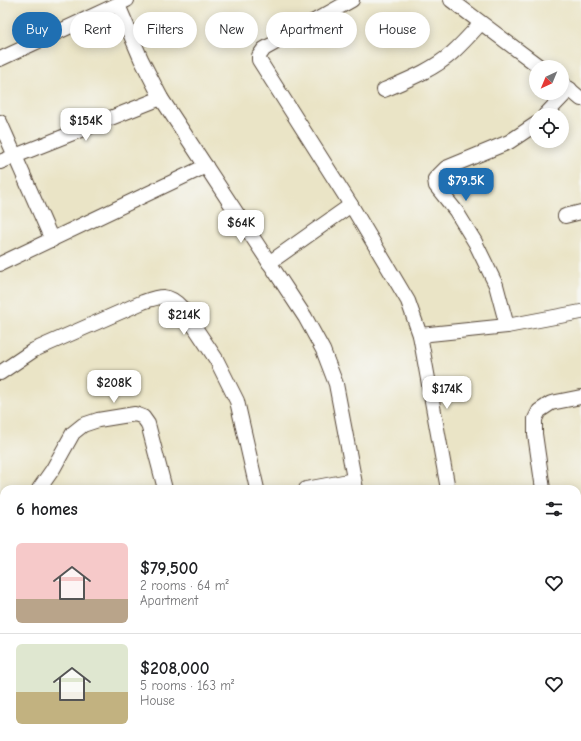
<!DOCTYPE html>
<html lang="en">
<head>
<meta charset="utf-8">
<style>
  body { margin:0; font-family:"Comic Neue",sans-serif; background:#f6f6f6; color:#202124; height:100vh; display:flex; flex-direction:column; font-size:15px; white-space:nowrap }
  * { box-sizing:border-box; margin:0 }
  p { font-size:13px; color:#757577 }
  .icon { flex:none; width:22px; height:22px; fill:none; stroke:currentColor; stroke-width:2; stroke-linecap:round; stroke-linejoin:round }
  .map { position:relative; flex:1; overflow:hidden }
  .sheet { position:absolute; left:0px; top:485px; width:581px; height:256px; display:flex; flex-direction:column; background:#fff; border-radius:12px 12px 0 0; box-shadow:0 2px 10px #0003 }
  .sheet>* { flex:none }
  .banner { position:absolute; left:12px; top:12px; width:557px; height:36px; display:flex; gap:8px }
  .needle { width:26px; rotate:224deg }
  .tools { position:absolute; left:529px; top:60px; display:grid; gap:8px }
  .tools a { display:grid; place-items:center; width:40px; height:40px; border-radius:50%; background:#fff; box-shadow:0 2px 10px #0003; font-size:20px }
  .price { position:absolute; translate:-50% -34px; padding:0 9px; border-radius:8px; background:#fff; color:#222; font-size:13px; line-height:26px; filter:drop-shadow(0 1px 2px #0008) }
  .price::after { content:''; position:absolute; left:50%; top:24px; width:12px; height:9px; margin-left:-6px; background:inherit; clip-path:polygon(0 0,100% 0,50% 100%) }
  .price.current { background:#1f6fb2; color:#fff }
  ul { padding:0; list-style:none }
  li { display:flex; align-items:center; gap:12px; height:100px; padding:0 16px }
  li+li { border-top:1px solid #e0e0e0 }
  li span { display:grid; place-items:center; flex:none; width:112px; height:80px; border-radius:6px; color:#555 }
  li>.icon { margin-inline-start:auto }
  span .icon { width:48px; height:48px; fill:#fffc; stroke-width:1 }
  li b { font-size:17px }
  h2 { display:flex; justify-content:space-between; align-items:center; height:48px; padding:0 16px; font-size:17px }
  .tag { padding:0 14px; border-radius:18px; background:#fff; box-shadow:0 2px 10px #0003; font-size:14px; line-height:36px }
  .tag.current { background:#1f6fb2; color:#fff }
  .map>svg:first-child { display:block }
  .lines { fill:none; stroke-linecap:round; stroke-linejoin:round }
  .minor-casing { stroke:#554637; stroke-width:16 }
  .minor { stroke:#fff; stroke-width:14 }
</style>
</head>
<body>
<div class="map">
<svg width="581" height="741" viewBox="0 0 581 741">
  <rect width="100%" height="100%" fill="#f6f6f2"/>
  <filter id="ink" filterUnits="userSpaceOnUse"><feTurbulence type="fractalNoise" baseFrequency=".025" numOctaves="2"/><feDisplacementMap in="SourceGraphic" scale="8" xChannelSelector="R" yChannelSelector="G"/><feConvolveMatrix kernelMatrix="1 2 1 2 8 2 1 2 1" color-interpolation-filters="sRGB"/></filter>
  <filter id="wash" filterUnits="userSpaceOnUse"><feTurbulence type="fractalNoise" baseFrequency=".012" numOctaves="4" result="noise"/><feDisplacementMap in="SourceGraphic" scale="16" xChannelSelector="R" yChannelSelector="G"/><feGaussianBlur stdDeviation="0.9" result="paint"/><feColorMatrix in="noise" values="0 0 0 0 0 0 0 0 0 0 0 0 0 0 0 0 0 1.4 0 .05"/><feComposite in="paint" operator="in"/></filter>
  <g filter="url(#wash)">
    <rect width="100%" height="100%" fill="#eae4c6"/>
  </g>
  <g filter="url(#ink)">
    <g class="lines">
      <defs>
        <g id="minor">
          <path d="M352 0 264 49 259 56V60L351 205 408 301 420 335 448 489"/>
          <path d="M451 0 540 67"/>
          <path d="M118 5 141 59 161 98 305 317 323 350 336 384 356 489"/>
          <path d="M0 59 127 0"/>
          <path d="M562 83 581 99"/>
          <path d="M384 90C407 80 433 70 452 53 462 44 471 34 480 24"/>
          <path d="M545 115 570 89"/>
          <path d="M0 122 52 240"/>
          <path d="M0 162 161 98"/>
          <path d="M565 216 581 212"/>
          <path d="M269 263 351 205"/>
          <path d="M0 264 206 166"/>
          <path d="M507 326 496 285 475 242 456 211 436 186 435 179 446 168 509 142 536 124"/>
          <path d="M420 335 507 326 581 312"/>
          <path d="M0 373 34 350 143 302C160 296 169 293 182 308L216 359 237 401 257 489"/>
          <path d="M39 489 53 469 73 433 83 425 98 420 135 414 143 417 148 424 165 489"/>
          <path d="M306 489 354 480"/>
          <path d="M543 489 535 434V419L539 411 551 403 581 397"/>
          <path d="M0 549 4 541"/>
          <path d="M0 569 4 571"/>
          <path d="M0 666 4 668"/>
          <path d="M184 737 195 741"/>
          <path d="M296 737V741"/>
          <path d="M398 737 399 741"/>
          <path d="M453 737 474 741"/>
        </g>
      </defs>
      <!-- minor casing -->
      <use href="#minor" class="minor-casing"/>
      <!-- minor -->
      <use href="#minor" class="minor"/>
    </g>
  </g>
</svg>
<div class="tools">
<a><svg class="needle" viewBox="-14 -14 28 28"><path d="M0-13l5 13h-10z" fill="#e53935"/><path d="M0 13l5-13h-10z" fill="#757577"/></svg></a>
<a><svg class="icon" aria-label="locate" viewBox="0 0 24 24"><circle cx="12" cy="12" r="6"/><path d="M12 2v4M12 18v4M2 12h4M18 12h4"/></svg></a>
</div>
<b class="price" style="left:86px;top:142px">$154K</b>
<b class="price current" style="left:466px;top:202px">$79.5K</b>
<b class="price" style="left:241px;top:244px">$64K</b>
<b class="price" style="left:184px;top:336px">$214K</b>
<b class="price" style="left:114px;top:404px">$208K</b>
<b class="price" style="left:447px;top:410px">$174K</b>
<div class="banner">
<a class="tag current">Buy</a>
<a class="tag">Rent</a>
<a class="tag">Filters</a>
<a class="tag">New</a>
<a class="tag">Apartment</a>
<a class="tag">House</a>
</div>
<section class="sheet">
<h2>6 homes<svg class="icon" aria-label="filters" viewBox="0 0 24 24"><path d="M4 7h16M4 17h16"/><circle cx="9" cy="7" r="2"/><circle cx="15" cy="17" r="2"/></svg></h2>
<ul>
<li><span style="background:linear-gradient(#f6c9c9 70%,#b9a48a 0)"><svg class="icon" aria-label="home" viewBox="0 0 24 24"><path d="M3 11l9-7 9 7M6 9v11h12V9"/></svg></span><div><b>$79,500</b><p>2 rooms · 64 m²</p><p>Apartment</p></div><svg class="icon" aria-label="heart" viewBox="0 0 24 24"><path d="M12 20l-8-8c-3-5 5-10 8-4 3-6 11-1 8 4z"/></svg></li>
<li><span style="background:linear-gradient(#dfe7d0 60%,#c2b280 0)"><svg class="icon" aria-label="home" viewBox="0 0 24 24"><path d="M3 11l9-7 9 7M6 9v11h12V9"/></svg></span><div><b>$208,000</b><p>5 rooms · 163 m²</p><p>House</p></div><svg class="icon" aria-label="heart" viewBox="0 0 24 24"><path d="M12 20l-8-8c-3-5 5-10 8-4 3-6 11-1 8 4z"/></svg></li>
</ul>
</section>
</div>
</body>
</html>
